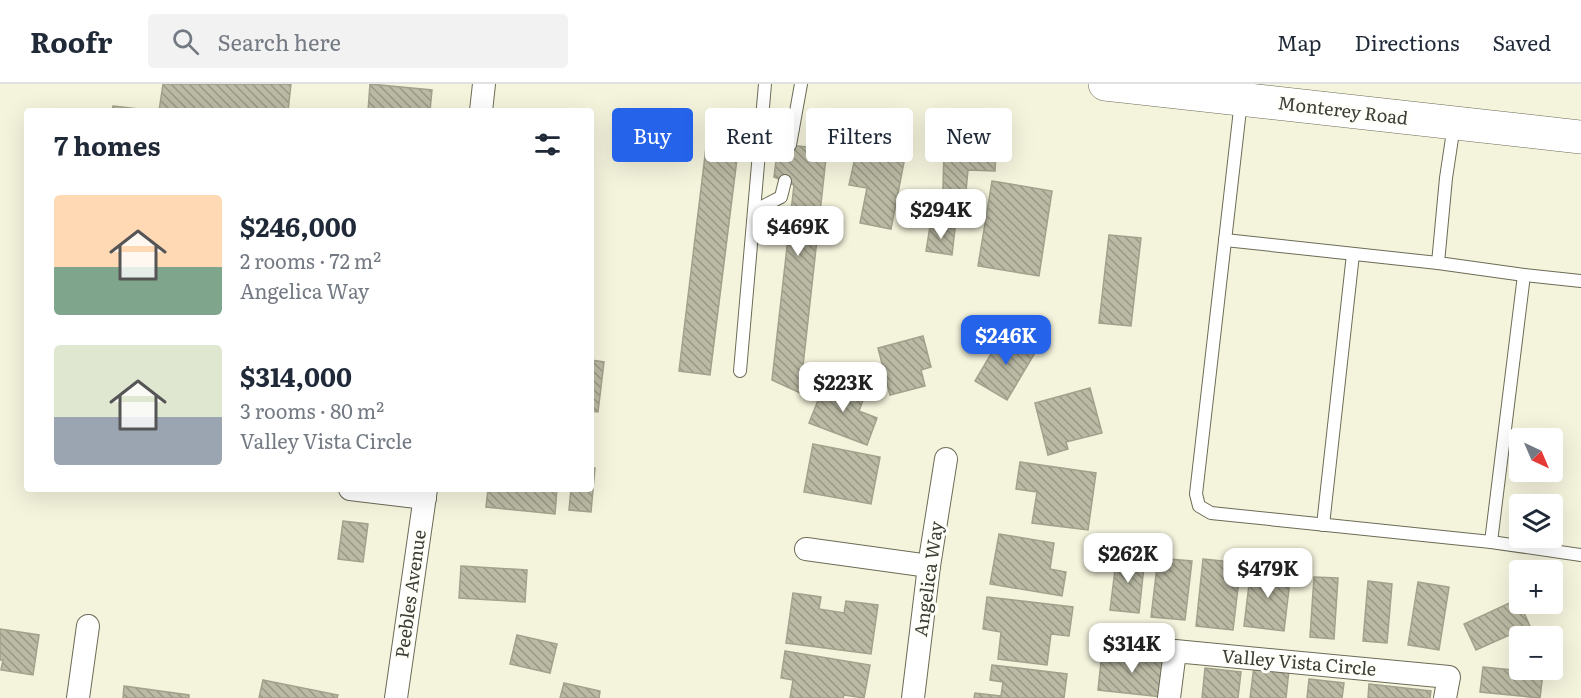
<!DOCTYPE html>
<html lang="en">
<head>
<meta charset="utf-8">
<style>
  body { margin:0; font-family:Literata,serif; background:#f2f2f3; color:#1f2937; height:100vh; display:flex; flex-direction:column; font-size:22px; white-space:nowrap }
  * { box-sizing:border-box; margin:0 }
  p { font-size:20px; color:#747a83 }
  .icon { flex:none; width:33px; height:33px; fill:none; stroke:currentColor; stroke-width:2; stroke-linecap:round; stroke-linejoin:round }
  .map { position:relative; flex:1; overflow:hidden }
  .sheet { position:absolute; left:24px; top:24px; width:570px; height:384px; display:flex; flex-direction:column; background:#fff; border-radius:6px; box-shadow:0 6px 24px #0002 }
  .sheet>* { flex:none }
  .top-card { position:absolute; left:612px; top:24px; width:570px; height:54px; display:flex; gap:12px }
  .needle { width:39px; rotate:136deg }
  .fabs { position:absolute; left:1509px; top:344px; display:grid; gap:12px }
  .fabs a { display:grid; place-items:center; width:54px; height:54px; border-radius:6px; background:#fff; box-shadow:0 6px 24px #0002; font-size:30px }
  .price { position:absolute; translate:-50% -51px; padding:0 14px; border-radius:12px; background:#fff; color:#222; font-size:20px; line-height:39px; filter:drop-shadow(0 2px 3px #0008) }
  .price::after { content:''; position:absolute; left:50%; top:36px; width:18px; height:14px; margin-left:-9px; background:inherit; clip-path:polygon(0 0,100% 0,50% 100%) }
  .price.selected { background:#2563eb; color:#fff }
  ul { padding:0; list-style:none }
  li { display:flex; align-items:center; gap:18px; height:150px; padding:0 30px }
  li span { display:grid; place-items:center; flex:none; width:168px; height:120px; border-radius:6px; color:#555 }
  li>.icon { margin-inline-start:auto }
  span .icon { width:72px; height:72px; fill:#fffc; stroke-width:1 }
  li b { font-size:26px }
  h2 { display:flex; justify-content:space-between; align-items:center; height:72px; padding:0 30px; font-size:26px }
  .pill { padding:0 21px; border-radius:6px; background:#fff; box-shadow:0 6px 24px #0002; font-size:21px; line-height:54px }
  .pill.selected { background:#2563eb; color:#fff }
  header { display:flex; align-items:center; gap:36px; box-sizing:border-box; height:84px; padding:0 30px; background:#fff; border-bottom:2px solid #e0e1e3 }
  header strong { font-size:28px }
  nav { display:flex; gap:33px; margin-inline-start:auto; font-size:21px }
  .search { width:420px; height:54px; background:#f2f2f3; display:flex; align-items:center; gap:15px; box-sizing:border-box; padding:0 21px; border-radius:6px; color:#747a83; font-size:22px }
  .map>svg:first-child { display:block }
  .building { fill:url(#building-back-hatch); stroke:#a2a18b; stroke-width:1.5 }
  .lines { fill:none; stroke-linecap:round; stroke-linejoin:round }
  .service-casing { stroke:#6c6b56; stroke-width:14 }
  .minor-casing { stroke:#6c6b56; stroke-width:24 }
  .primary-casing { stroke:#6c6b56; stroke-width:34 }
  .service { stroke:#fff; stroke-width:12 }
  .minor { stroke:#fff; stroke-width:22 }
  .primary { stroke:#fff; stroke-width:33 }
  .labels { text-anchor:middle; stroke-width:6; stroke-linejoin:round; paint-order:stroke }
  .street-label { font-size:18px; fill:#3d3d34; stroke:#fffffa }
</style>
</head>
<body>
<header>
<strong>Roofr</strong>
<div class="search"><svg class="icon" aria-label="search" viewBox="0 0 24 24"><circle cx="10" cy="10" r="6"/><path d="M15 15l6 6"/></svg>Search here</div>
<nav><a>Map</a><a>Directions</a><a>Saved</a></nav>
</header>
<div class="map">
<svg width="1581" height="614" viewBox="0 0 1581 614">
  <defs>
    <pattern id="building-back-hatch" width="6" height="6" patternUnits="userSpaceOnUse" patternTransform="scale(1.5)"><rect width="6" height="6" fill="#bbbaa4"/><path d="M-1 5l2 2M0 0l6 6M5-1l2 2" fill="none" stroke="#999886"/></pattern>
  </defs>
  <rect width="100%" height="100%" fill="#f4f3dc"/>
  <!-- building -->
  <g class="building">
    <path d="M163 0H291L288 27H159Z"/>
    <path d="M370 0 432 6 430 27H368Z"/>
    <path d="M113 22 147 26V27H112Z"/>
    <path d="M707 55 739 59 710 291 679 287Z"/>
    <path d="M778 60 827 65 800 309 772 296 794 101 774 93Z"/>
    <path d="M944 65 996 67 995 87 968 86 966 107 943 106Z"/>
    <path d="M856 69 904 78 891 145 860 139 867 104 849 101Z"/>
    <path d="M992 97 1052 107 1039 192 978 182Z"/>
    <path d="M930 142 955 145 952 171 926 167Z"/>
    <path d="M1109 151 1141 154 1131 242 1099 239Z"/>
    <path d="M1004 248 1036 267 1007 316 975 297Z"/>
    <path d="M923 252 931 283 921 286 925 302 890 311 878 264Z"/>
    <path d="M591 276 604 278 598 328 591 327Z"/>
    <path d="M826 296 865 311 859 327 877 334 867 361 809 339Z"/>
    <path d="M1090 304 1102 349 1066 358 1068 365 1048 371 1035 319Z"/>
    <path d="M813 360 880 373 871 420 804 408Z"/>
    <path d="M1020 378 1096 389 1088 446 1032 439 1037 408 1016 405Z"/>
    <path d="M591 383 595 384 591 428 569 426 571 405H591Z"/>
    <path d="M488 405H557L555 430 486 423Z"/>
    <path d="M343 437 368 440 363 478 338 475Z"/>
    <path d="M999 450 1054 459 1050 485 1066 488 1062 512 990 500Z"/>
    <path d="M1117 470 1145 473 1139 529 1110 526Z"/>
    <path d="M1158 474 1192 477 1185 536 1151 533Z"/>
    <path d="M1203 475 1241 479 1233 546 1196 542Z"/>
    <path d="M461 482 527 486 525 518 459 514Z"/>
    <path d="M1251 484 1291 488 1284 547 1244 542Z"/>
    <path d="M1314 493 1338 494 1334 555 1310 553Z"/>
    <path d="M1368 497 1392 500 1387 559 1363 557Z"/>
    <path d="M1418 498 1449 503 1439 566 1408 561Z"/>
    <path d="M793 509 821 513 819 525 844 529 846 517 878 521 871 570 786 559Z"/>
    <path d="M987 513 1073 523 1069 552 1051 550 1047 581 998 575 1001 548 983 545Z"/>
    <path d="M1518 515 1530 542 1476 566 1464 540Z"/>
    <path d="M0 545 39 551 33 591 1 586 3 576H0Z"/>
    <path d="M517 551 557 560 550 589 510 580Z"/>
    <path d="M785 567 870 581 864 614 844 611 843 614H790L793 596 781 594Z"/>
    <path d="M1102 568 1167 575 1162 613 1098 606Z"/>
    <path d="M992 581 1067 590 1064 614H974L975 609 1001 612 1003 598 990 596Z"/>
    <path d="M1254 582 1289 586 1286 614H1250Z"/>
    <path d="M1483 583 1543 589 1540 614 1480 608Z"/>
    <path d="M1205 584 1241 588 1238 614H1202Z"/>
    <path d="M1309 595 1344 599 1342 614H1307Z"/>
    <path d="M263 596 338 611 337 614H259Z"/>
    <path d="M564 599 600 607 599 614H560Z"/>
    <path d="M1369 600 1431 607 1430 614H1368Z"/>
    <path d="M124 602 189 611V614H123Z"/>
  </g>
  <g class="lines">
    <defs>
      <g id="service">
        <path d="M1241 17 1196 410 1199 422 1211 429 1491 458 1581 471"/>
        <path d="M762 40 793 44"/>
        <path d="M1454 41 1446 94 1438 179 1524 191 1581 197"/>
        <path d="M790 61 801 0"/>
        <path d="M754 127 781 113 785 97"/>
        <path d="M1225 156 1438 179"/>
        <path d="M740 287 765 0"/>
        <path d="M1323 441 1353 170"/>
        <path d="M1491 458 1524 191"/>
      </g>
      <g id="minor">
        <path d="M481 27 484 0"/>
        <path d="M350 405 425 414"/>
        <path d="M806 465 929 482"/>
        <path d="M78 614 88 542"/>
        <path d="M396 614 426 405"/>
        <path d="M913 614 929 482 946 375"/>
        <path d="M1169 614 1175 567 1449 593 1445 614"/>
      </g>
      <path id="primary" d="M1105 0 1581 53"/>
    </defs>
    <!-- service casing -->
    <use href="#service" class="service-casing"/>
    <!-- minor casing -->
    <use href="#minor" class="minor-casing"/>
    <!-- primary casing -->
    <use href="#primary" class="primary-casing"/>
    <!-- service -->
    <use href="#service" class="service"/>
    <!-- minor -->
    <use href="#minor" class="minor"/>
    <!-- primary -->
    <use href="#primary" class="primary"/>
  </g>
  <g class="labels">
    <!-- street labels -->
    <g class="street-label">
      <text transform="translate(1343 27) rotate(7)" y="6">Monterey Road</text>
      <text transform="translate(929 495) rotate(-82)" y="6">Angelica Way</text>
      <text transform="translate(411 510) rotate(-82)" y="6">Peebles Avenue</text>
      <text transform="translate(1299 579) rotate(5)" y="6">Valley Vista Circle</text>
    </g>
  </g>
</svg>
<div class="fabs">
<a><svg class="needle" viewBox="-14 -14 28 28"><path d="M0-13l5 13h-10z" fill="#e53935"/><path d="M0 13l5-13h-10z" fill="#747a83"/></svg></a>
<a><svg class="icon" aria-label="layers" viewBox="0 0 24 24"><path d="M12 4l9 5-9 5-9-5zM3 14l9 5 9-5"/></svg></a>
<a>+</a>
<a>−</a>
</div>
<b class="price" style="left:941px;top:156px">$294K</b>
<b class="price" style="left:798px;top:173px">$469K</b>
<b class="price selected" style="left:1006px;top:282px">$246K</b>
<b class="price" style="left:843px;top:329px">$223K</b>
<b class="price" style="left:1128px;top:500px">$262K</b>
<b class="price" style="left:1268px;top:515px">$479K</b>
<b class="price" style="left:1132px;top:590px">$314K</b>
<div class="top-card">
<a class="pill selected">Buy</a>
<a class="pill">Rent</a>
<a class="pill">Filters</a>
<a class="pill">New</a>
</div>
<section class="sheet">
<h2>7 homes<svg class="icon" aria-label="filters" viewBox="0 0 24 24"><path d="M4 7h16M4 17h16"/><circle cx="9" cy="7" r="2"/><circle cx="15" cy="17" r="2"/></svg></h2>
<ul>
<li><span style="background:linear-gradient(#ffd9b3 60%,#7fa58c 0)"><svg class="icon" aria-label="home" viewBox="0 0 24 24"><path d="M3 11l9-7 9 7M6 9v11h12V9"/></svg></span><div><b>$246,000</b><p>2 rooms · 72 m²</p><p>Angelica Way</p></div></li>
<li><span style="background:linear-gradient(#dfe7d0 60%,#9aa5b1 0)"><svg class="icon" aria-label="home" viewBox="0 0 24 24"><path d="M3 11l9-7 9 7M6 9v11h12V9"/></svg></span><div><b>$314,000</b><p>3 rooms · 80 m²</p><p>Valley Vista Circle</p></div></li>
</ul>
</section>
</div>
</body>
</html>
